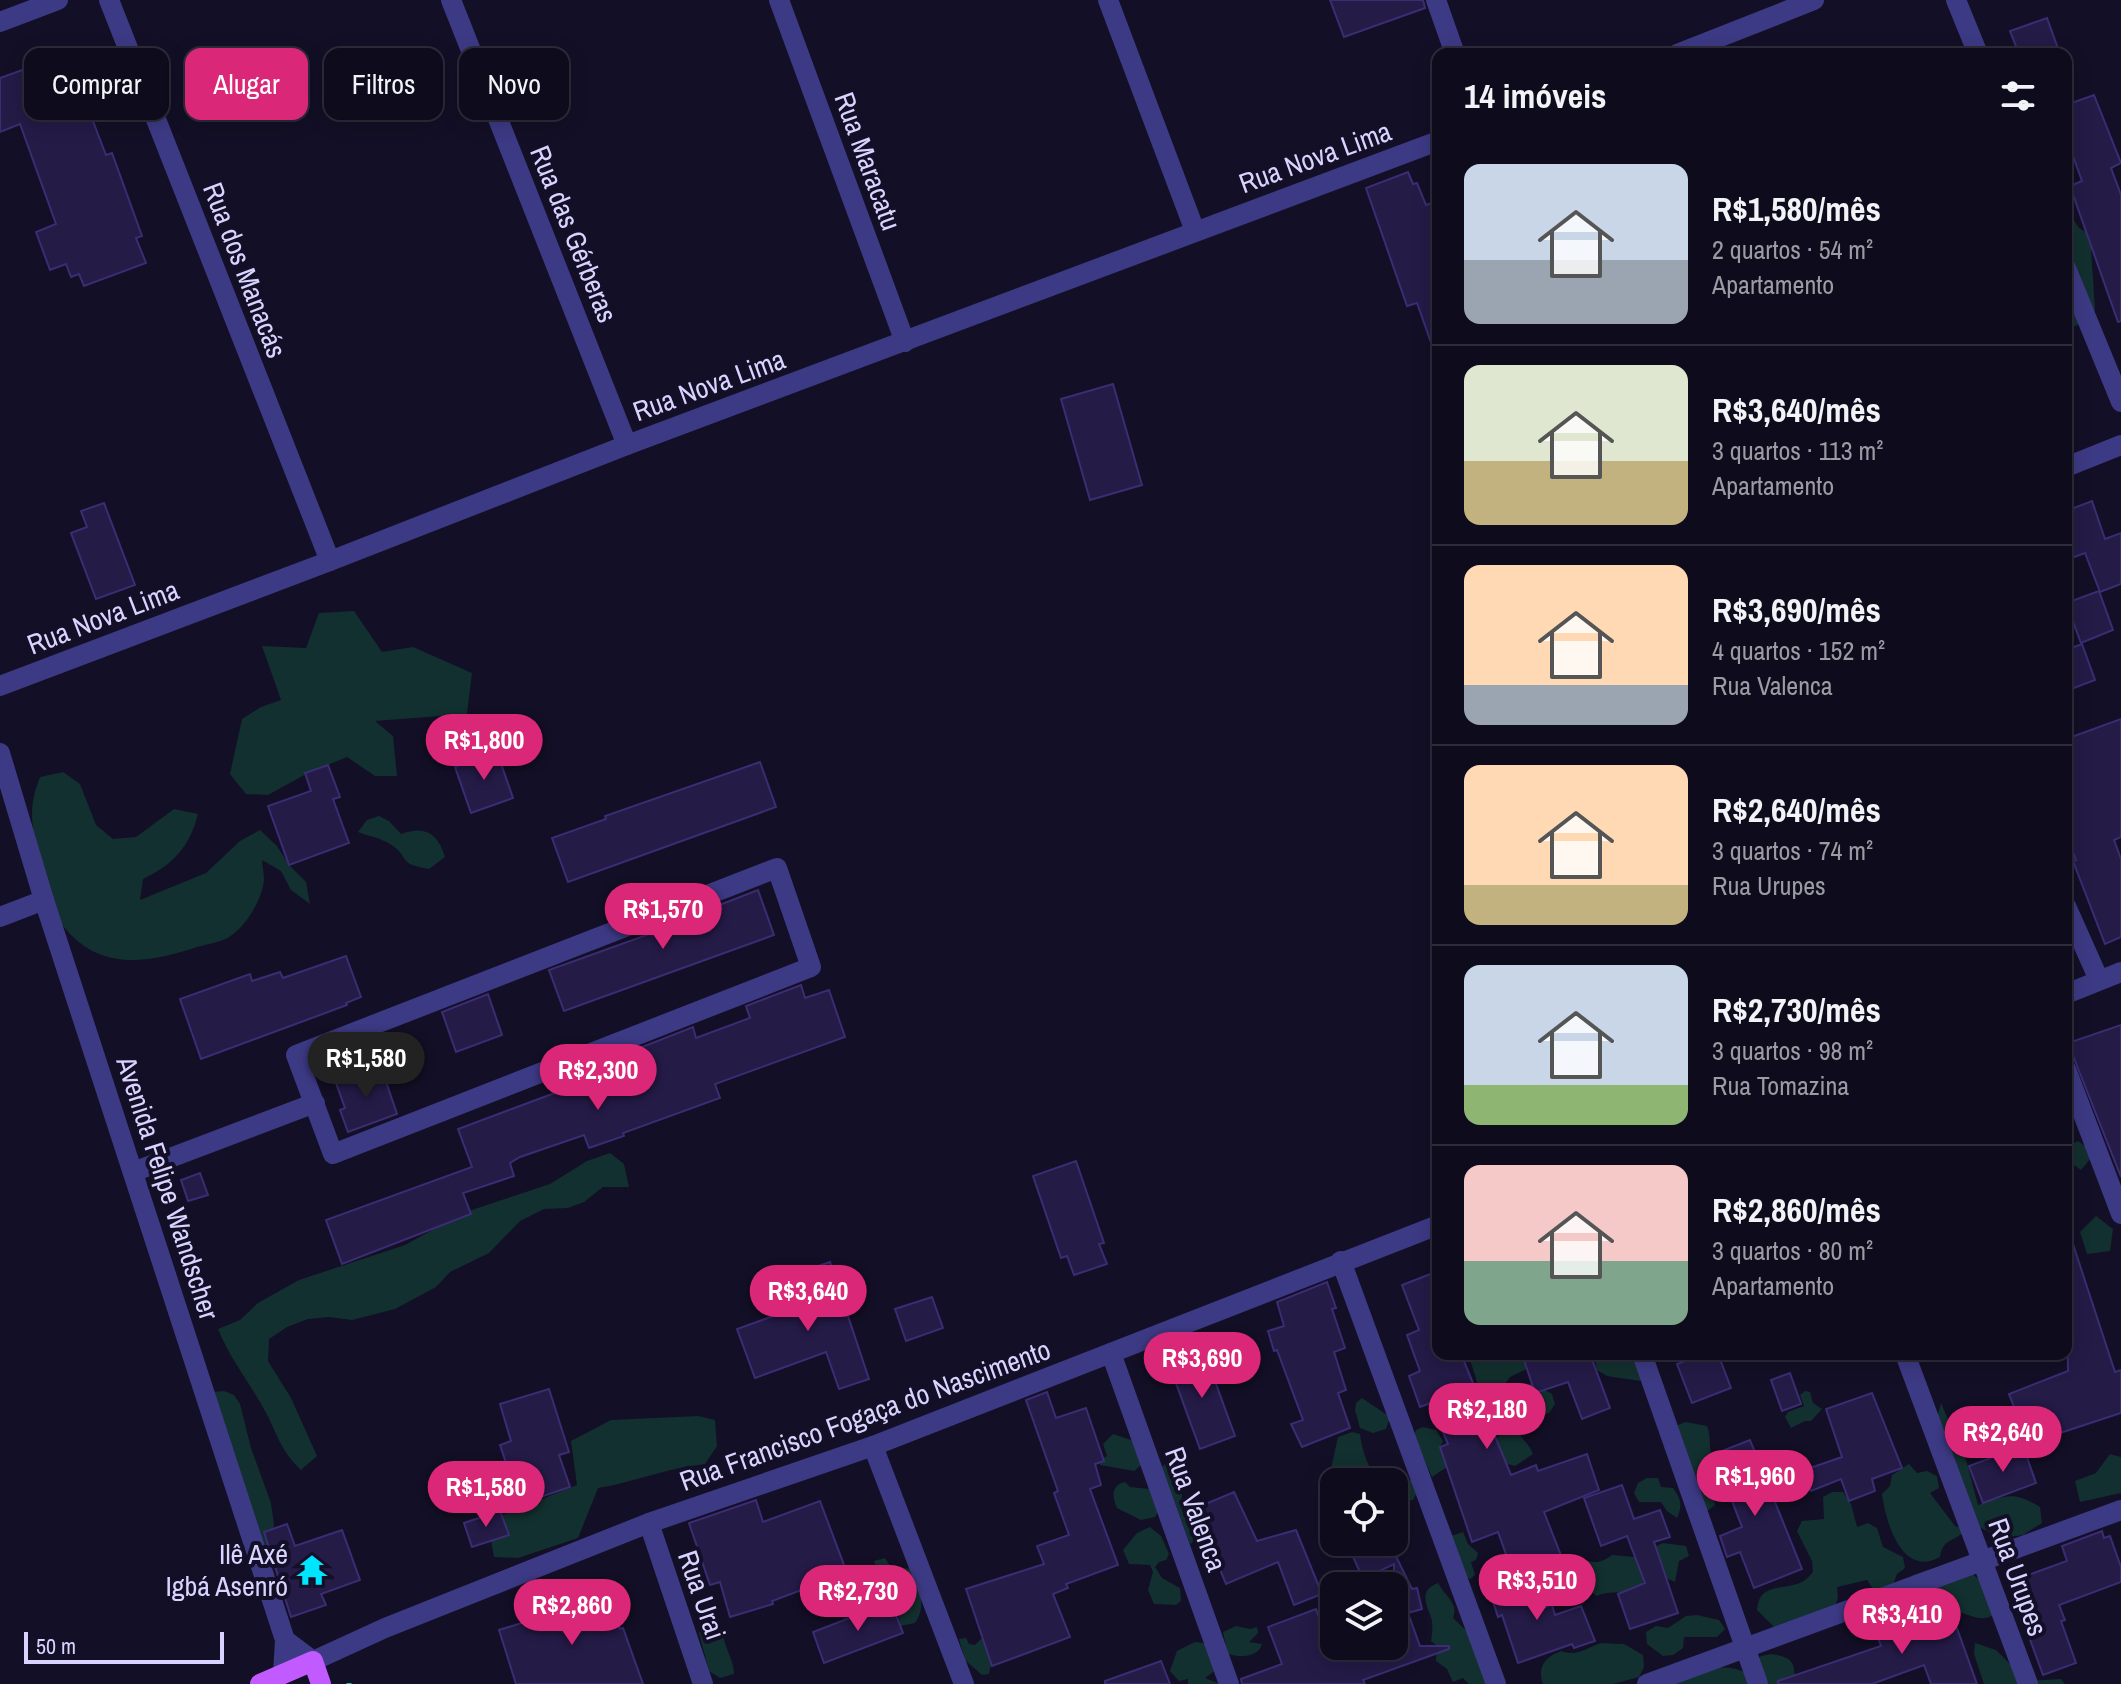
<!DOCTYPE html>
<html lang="pt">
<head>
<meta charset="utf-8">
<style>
  body { margin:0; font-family:"Archivo Narrow",sans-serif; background:#1c1929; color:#f1f3f6; height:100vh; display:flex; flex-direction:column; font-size:30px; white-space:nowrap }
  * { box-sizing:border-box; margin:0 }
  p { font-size:26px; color:#9b9ba3 }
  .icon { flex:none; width:44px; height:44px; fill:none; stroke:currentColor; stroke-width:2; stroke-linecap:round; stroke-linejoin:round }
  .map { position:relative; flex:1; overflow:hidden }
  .side { position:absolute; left:1432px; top:48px; width:640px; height:1312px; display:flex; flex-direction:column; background:#0e0b1c; border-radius:16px; box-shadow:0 4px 20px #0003,0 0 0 2px #2e2b3b }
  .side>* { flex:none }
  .hud { position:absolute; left:24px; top:48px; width:760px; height:72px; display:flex; gap:16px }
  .tools { position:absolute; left:1320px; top:1468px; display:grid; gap:16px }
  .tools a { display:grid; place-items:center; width:88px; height:88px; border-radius:16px; background:#0e0b1c; box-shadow:0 4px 20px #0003,0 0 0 2px #2e2b3b; font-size:40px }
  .scale { position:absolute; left:24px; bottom:20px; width:200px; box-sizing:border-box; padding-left:8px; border:4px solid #d9d4ff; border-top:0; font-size:22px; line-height:28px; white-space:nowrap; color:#d9d4ff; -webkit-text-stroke:6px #130f26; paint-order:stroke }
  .price { position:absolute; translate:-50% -68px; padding:0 18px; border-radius:28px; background:#db2777; color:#fff; font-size:26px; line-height:52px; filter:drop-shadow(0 2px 4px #0008) }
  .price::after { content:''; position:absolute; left:50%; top:48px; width:24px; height:18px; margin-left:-12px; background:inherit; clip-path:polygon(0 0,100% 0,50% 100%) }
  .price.selected { background:#222; color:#fff }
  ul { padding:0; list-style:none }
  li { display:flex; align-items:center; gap:24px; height:200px; padding:0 32px }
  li+li { border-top:2px solid #2e2b3b }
  li span { display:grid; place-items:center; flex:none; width:224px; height:160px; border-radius:16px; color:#555 }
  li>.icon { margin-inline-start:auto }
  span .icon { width:96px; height:96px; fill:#fffc; stroke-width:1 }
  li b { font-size:34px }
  h2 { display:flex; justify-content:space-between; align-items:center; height:96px; padding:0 32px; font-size:34px }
  .chip { padding:0 28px; border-radius:16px; background:#0e0b1c; box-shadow:0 4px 20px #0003,0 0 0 2px #2e2b3b; font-size:28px; line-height:72px }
  .chip.selected { background:#db2777; color:#fff }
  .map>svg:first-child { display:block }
  .green { fill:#12302f }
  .building { fill:#241b47; stroke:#3b2d73; stroke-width:2 }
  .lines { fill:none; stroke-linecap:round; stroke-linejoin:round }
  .path { stroke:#2fb8b0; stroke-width:5; stroke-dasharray:4 6; stroke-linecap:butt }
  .minor { stroke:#3d3a85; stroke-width:20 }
  .major { stroke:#c25bff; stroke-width:20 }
  .labels { text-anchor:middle; stroke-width:8; stroke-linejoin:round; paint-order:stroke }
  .street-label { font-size:28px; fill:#d9d4ff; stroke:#130f26 }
  .poi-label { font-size:28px; fill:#d9d4ff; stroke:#130f26; text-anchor:end }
</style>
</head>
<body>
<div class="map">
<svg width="2121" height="1684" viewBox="0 0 2121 1684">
  <rect width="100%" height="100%" fill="#130f26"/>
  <!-- green -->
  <g class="green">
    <path d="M2066 208 2079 228 2096 238 2103 246 2091 250 2095 309 2091 319 2071 328 2066 325V266L2077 270 2066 247Z"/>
    <path d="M354 611 382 652 413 647 472 673 467 714 375 721 393 736 397 776H375L347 757 308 773 268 795 246 794 230 774 242 719 261 707 281 700 262 646 306 648 319 613Z"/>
    <path d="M63 772 80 784 96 825 113 839 136 837 174 809 198 814C190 846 173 865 143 879L140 900 206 873 240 841 260 830 277 846 289 865 306 882 310 904 291 890 281 871 262 860C262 866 264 872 264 878 264 896 247 925 232 935 223 942 208 944 197 947 149 963 100 972 64 927 49 909 46 887 41 865 33 830 26 812 40 777Z"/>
    <path d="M379 816 389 821 401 834C425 825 438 833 445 857L429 869C396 864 410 856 390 844 381 838 368 836 358 832L367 820Z"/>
    <path d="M2078 1141 2095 1153 2081 1170 2066 1159V1147Z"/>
    <path d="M610 1153 624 1164 629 1187H603L584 1202 568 1208 544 1209 520 1221 489 1253 450 1272 436 1287 395 1309 352 1320 329 1317 308 1319 287 1327 269 1339 268 1361 291 1398 317 1456 301 1470C280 1450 278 1435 265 1411 250 1383 230 1359 218 1329L240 1320 258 1303 299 1280 405 1245 463 1213 550 1184 587 1161Z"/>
    <path d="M2096 1216 2113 1229 2110 1251 2087 1254 2080 1232Z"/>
    <path d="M1468 1354H1557L1510 1377 1498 1394 1508 1400 1510 1410 1491 1420 1479 1401 1476 1378Z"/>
    <path d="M1594 1354C1615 1354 1636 1351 1646 1372L1640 1381 1607 1376 1597 1370Z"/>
    <path d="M1533 1383 1552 1394 1555 1404 1549 1413 1538 1416 1526 1409 1522 1387Z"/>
    <path d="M224 1391 234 1395 240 1404 251 1448 271 1503 274 1525 269 1560 212 1392Z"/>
    <path d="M1805 1391 1810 1392 1813 1403 1822 1409 1811 1421H1805L1791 1428 1785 1417 1788 1412 1804 1406 1800 1395Z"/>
    <path d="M1362 1398 1390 1417 1386 1429 1373 1433 1360 1428 1355 1410 1356 1403Z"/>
    <path d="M1941 1403 1967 1463 1978 1505C2006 1495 2014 1491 2040 1507L2042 1523 2023 1535 2002 1538 1981 1528 1967 1510 1935 1426Z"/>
    <path d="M698 1416 715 1420 717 1446 705 1464C667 1468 635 1482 598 1488L578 1538 518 1558 494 1557 490 1535 502 1515 577 1485 571 1441 611 1420Z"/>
    <path d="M1686 1422 1707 1426C1711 1436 1709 1444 1711 1454 1714 1466 1720 1475 1722 1489L1713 1494 1715 1505 1706 1512 1675 1426Z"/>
    <path d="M1423 1427 1436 1430 1443 1441 1440 1447 1447 1467 1432 1477 1414 1436 1416 1430Z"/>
    <path d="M1515 1427C1520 1438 1529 1443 1533 1454L1515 1466 1504 1463 1498 1450 1497 1438 1505 1430Z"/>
    <path d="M1352 1432 1360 1434C1361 1444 1368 1474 1379 1476 1394 1480 1392 1470 1412 1481L1416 1494 1413 1500 1394 1501V1482H1368L1362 1478 1350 1482H1334L1330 1473 1338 1437Z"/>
    <path d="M1113 1434 1134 1441 1145 1462 1134 1471 1100 1465V1460L1107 1456 1103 1444Z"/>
    <path d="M2110 1454 2121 1457V1493L2080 1502 2075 1481 2096 1473Z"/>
    <path d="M1167 1462 1173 1464C1185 1480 1181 1493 1182 1511L1195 1526V1540L1190 1544 1162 1467Z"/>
    <path d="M1909 1464 1917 1473 1927 1471 1937 1476 1939 1488 1930 1493 1955 1526 1966 1529C1955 1543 1943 1537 1940 1557 1902 1578 1886 1523 1882 1494L1890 1486 1892 1475Z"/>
    <path d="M1647 1478H1658L1661 1487 1673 1488C1681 1499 1683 1505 1677 1518L1667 1511 1661 1502H1639L1634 1493 1638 1483Z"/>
    <path d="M1125 1482 1130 1487 1150 1489 1158 1512 1155 1517 1141 1520 1117 1508C1112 1496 1111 1485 1125 1482Z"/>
    <path d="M1832 1492H1843L1851 1504 1857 1527 1868 1523 1877 1528 1883 1547 1903 1557 1905 1568 1897 1574 1893 1585 1884 1591 1873 1589 1867 1580 1837 1587 1838 1598 1834 1609 1774 1627 1757 1610C1759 1584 1779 1590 1797 1584 1804 1582 1809 1577 1813 1572L1812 1561 1797 1531 1802 1521 1824 1519 1823 1497Z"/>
    <path d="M1150 1527 1161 1536 1169 1554 1166 1560 1159 1562 1155 1567 1162 1578 1180 1588 1181 1601 1176 1605 1154 1604 1148 1590 1153 1572 1150 1565 1129 1564 1123 1550 1137 1533Z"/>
    <path d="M1463 1532 1468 1544 1478 1553 1476 1560 1471 1562 1475 1575 1470 1579 1462 1576 1448 1537Z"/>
    <path d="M1663 1543 1686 1546 1689 1556 1679 1561 1675 1582 1655 1573C1645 1577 1640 1589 1629 1592 1617 1594 1609 1590 1597 1596L1568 1577 1566 1571 1572 1561C1590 1557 1593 1569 1612 1555L1634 1557Z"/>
    <path d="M885 1558 890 1566 911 1569C918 1587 928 1606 915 1623L900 1626 899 1614 901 1600 880 1582 874 1561Z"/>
    <path d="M1934 1568 1967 1569 1984 1584 2000 1611C1978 1628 1968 1609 1946 1611 1931 1612 1912 1624 1898 1629L1887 1597 1913 1575Z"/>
    <path d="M1438 1583C1446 1597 1459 1604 1453 1618L1473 1637 1487 1684H1469L1463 1678 1453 1682 1447 1669 1436 1661 1437 1646 1431 1641C1432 1635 1433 1627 1432 1621 1430 1609 1415 1592 1438 1583Z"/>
    <path d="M1697 1615 1719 1620 1725 1629 1717 1637H1684L1683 1648 1673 1655 1663 1656 1647 1644 1646 1632 1656 1626 1668 1628 1686 1616Z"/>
    <path d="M1236 1626 1250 1629 1257 1627 1258 1633 1249 1642 1262 1644C1259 1657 1240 1658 1228 1654L1223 1632Z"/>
    <path d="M702 1627 717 1628 724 1632C722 1645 734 1658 734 1674L720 1678 709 1671 699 1633Z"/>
    <path d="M966 1638 969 1644 975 1645 981 1639 987 1640 992 1660 989 1674 982 1675 965 1660 959 1639Z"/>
    <path d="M1195 1642 1203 1643 1213 1651 1216 1670 1205 1678 1220 1684H1188V1679L1179 1681 1170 1671 1177 1651Z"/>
    <path d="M1601 1643 1624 1644 1643 1655 1644 1667 1639 1677 1613 1684H1543C1537 1667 1545 1657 1561 1651 1577 1657 1586 1648 1601 1643Z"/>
    <path d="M1975 1643 1996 1650 2027 1681 2061 1679 2065 1684H1984L1974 1654Z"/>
    <path d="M1771 1654C1796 1658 1794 1664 1795 1684H1656C1683 1677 1720 1658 1746 1673L1761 1656Z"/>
  </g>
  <!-- building -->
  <g class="building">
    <path d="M1330 0H1423L1425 8 1344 37Z"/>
    <path d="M2047 18 2060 54H2019L2010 31Z"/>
    <path d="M80 49 94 86 81 90 106 155 112 153 142 236 136 238 146 263 84 286 79 274 71 277 66 264 50 270 36 232 56 224 20 124 0 132V78Z"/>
    <path d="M2094 95 2121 163 2111 168 2121 195V321L2118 322 2070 186 2082 181 2066 137V105Z"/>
    <path d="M1408 172 1413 184 1417 183 1426 205 1438 201V353L1435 354 1417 303 1407 306 1366 188Z"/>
    <path d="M1113 384 1142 485 1090 500 1061 399Z"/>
    <path d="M2092 501 2105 539 2121 533V584L2100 592 2085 553 2066 560V511Z"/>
    <path d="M104 503 135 585 96 599 71 533 87 527 81 511Z"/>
    <path d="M2099 591 2113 630 2081 643 2066 603Z"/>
    <path d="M2082 644 2095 680 2066 691V650Z"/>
    <path d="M2121 719V837L2114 840 2121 859V937L2105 944 2073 861 2076 860 2066 833V739Z"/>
    <path d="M497 752 513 798 471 813 455 767Z"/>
    <path d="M760 762 776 807 568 882 552 838 606 819 605 816Z"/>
    <path d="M328 765 340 797 333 799 349 843 289 865 268 806 311 791 305 773Z"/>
    <path d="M758 890 774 935 564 1011 549 970 658 931 657 929Z"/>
    <path d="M346 956 361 997 346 1003 347 1005 201 1059 180 999 250 974 252 981 280 972 283 978Z"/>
    <path d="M801 985 805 998 829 990 845 1037 715 1084 720 1098 623 1133 624 1136 589 1148 584 1135 520 1157 510 1163 514 1176 463 1193 471 1214 342 1264 326 1220 472 1167 458 1129 641 1061 637 1049 693 1027 696 1038 750 1018 746 1006Z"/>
    <path d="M488 994 502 1035 456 1052 442 1012Z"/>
    <path d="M2121 1025V1177L2068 1043Z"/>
    <path d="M381 1067 397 1114 348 1132 340 1110 345 1108 336 1083Z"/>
    <path d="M1076 1161 1104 1243 1099 1244 1107 1264 1074 1275 1067 1256 1061 1258 1033 1176Z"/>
    <path d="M200 1173 208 1195 188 1201 181 1180Z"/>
    <path d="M2071 1238 2115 1372 2121 1370V1413L2051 1436 2054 1445 2032 1453 2009 1394 2068 1371 2066 1239Z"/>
    <path d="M830 1262 869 1379 839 1389 826 1352 755 1378 737 1329 810 1303 800 1272Z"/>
    <path d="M1438 1271V1354H1461L1511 1475 1536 1465 1538 1471 1587 1454 1599 1490 1544 1512 1562 1558 1514 1577 1498 1532 1472 1542 1440 1447 1448 1444 1431 1403 1420 1407 1409 1376 1420 1371 1407 1335 1419 1330 1402 1285Z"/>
    <path d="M1327 1282 1336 1308 1332 1309 1345 1348 1334 1352 1346 1390 1338 1393 1350 1428 1302 1447 1291 1424 1303 1420 1277 1350 1274 1351 1268 1331 1284 1326 1277 1302Z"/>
    <path d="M932 1297 943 1328 906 1341 895 1309Z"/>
    <path d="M1204 1351 1235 1436 1200 1449 1169 1364Z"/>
    <path d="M1522 1354H1590L1610 1408 1582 1419 1568 1382 1535 1393Z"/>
    <path d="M1703 1354H1718L1731 1388 1692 1403 1677 1364Z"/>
    <path d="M1790 1373 1801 1404 1782 1411 1771 1380Z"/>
    <path d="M549 1389 569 1452 559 1455 570 1487 520 1504 500 1445 511 1441 500 1404Z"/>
    <path d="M1047 1392 1056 1418 1086 1408 1104 1461 1095 1464 1101 1485 1090 1489 1118 1565 1066 1584 1068 1588 1053 1594 1070 1637 992 1666 966 1589 1044 1564 1037 1546 1069 1535 1054 1493 1058 1491 1026 1400Z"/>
    <path d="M1872 1393 1902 1468 1872 1479 1875 1491 1849 1501 1841 1479 1811 1491 1804 1470 1842 1457 1826 1409Z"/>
    <path d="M1750 1440 1802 1569 1754 1588 1740 1552 1727 1557 1720 1536 1742 1527 1714 1454Z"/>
    <path d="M2023 1446 2036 1483 1983 1503 1969 1466Z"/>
    <path d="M1622 1485 1634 1519 1660 1510 1670 1537 1654 1542 1678 1613 1630 1629 1618 1594 1645 1583 1627 1536 1601 1546 1584 1498Z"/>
    <path d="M1234 1492 1257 1541 1296 1530 1322 1594 1294 1605 1278 1562 1226 1584 1204 1531 1201 1532 1191 1510Z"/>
    <path d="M756 1500 763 1522 820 1501 847 1573 772 1601 773 1604 730 1617 720 1582 710 1585 689 1523Z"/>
    <path d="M500 1511 509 1535 472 1547 464 1523Z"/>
    <path d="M287 1524 295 1546 342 1530 360 1580 321 1594 326 1605 291 1617 264 1532Z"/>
    <path d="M2102 1531 2104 1538 2110 1536 2121 1567V1582L2059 1605 2065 1620 2061 1621 2076 1663 2043 1675 2009 1582 2067 1561 2062 1546Z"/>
    <path d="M1367 1542H1389L1412 1589 1417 1588 1422 1609 1408 1613 1420 1646H1449V1649L1363 1680 1365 1684H1242L1241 1679 1282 1664 1268 1627 1316 1609 1329 1646H1394V1564L1363 1579 1350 1550Z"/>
    <path d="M1525 1576 1537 1610 1552 1605 1555 1615 1581 1606 1595 1641 1574 1648 1572 1644 1518 1663 1502 1615 1498 1617 1489 1589Z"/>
    <path d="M609 1592 620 1629 623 1628 643 1684H516L499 1630 573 1607 572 1603Z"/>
    <path d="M891 1602 903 1633 824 1663 813 1632Z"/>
    <path d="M1949 1606 1977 1684H1931L1924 1665 1872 1684H1778V1681L1881 1646 1876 1632Z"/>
    <path d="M1161 1661 1170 1684H1105V1681Z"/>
  </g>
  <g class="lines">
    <!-- path -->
    <path class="path" d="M349 1683V1684"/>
    <!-- minor -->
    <g class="minor">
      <path d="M109 0 330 561"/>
      <path d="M451 0 627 445"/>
      <path d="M779 0 905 342"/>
      <path d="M1108 0 1195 231"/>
      <path d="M1436 0 1455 54"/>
      <path d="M1956 0 1978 54"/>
      <path d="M0 22 58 0"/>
      <path d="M1677 54 1814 0"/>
      <path d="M2066 268 2121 402"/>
      <path d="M2066 467 2121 445"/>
      <path d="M0 686 330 561 627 445 1438 141"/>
      <path d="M0 753 44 900 285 1640 283 1674"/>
      <path d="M777 868 811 967 333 1154 296 1055Z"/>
      <path d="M2066 906 2099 980"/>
      <path d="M0 917 44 900"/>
      <path d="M2066 994 2121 972"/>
      <path d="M2066 1069 2121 1214"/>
      <path d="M133 1172 315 1103"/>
      <path d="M1341 1261 1496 1684"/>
      <path d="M1111 1353 1229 1684"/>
      <path d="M1642 1354 1758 1684"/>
      <path d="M1905 1354 2028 1684"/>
      <path d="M873 1446 964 1684"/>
      <path d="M649 1523 703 1684"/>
      <path d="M285 1640 313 1661 385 1628 649 1523 873 1446 1438 1225"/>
      <path d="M1647 1684 2121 1510"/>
    </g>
    <!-- major -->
    <path class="major" d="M260 1684 313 1661 321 1684"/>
  </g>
  <!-- icons -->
  <defs>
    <symbol id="temple-bare" viewBox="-9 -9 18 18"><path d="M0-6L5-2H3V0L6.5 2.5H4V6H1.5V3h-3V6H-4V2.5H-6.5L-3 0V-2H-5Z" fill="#00e5ff" stroke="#130f26" stroke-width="2.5" paint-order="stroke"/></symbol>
  </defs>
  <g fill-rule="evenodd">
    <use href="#temple-bare" x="290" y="1548" width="44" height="44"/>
  </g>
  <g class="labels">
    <!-- street labels -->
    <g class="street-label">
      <text transform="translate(1315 157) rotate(-20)" y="10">Rua Nova Lima</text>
      <text transform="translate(868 161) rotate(70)" y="10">Rua Maracatu</text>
      <text transform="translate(574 234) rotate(68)" y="10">Rua das Gérberas</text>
      <text transform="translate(245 270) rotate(69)" y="10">Rua dos Manacás</text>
      <text transform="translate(709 385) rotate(-20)" y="10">Rua Nova Lima</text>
      <text transform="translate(103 617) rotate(-21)" y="10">Rua Nova Lima</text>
      <text transform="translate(168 1188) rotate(72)" y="10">Avenida Felipe Wandscher</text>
      <text transform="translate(865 1415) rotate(-20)" y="10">Rua Francisco Fogaça do Nascimento</text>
      <text transform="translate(1196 1509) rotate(70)" y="10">Rua Valenca</text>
      <text transform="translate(2018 1577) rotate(70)" y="10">Rua Urupes</text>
      <text transform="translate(702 1595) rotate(71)" y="10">Rua Urai</text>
    </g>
    <!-- poi labels -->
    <g class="poi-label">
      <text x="288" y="1564">Ilê Axé<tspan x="288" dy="32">Igbá Asenró</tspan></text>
    </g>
  </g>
</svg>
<div class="tools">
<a><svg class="icon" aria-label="locate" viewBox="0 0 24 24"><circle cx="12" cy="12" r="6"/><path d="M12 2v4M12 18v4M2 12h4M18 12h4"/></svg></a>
<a><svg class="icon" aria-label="layers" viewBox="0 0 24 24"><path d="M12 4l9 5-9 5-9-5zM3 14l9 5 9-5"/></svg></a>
</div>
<div class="scale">50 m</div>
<b class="price" style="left:484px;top:782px">R$1,800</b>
<b class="price" style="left:663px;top:951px">R$1,570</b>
<b class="price selected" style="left:366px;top:1100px">R$1,580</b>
<b class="price" style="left:598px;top:1112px">R$2,300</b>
<b class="price" style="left:808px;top:1333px">R$3,640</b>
<b class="price" style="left:1202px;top:1400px">R$3,690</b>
<b class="price" style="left:1487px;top:1451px">R$2,180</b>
<b class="price" style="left:2003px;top:1474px">R$2,640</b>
<b class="price" style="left:1755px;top:1518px">R$1,960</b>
<b class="price" style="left:486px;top:1529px">R$1,580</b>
<b class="price" style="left:1537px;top:1622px">R$3,510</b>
<b class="price" style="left:858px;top:1633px">R$2,730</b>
<b class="price" style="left:572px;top:1647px">R$2,860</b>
<b class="price" style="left:1902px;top:1656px">R$3,410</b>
<div class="hud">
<a class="chip">Comprar</a>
<a class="chip selected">Alugar</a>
<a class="chip">Filtros</a>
<a class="chip">Novo</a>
</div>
<section class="side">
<h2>14 imóveis<svg class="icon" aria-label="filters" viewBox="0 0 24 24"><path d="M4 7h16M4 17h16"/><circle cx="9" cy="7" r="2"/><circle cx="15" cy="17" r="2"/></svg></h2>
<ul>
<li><span style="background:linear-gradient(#c9d6e8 60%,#9aa5b1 0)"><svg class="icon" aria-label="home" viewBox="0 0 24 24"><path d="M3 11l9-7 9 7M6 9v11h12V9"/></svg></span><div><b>R$1,580/mês</b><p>2 quartos · 54 m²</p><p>Apartamento</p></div></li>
<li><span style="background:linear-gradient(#dfe7d0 60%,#c2b280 0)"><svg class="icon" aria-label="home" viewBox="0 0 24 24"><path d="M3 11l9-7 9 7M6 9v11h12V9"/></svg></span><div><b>R$3,640/mês</b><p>3 quartos · 113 m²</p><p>Apartamento</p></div></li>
<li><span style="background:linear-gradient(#ffd9b3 75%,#9aa5b1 0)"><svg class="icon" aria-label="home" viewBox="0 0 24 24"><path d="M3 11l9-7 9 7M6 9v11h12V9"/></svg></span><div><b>R$3,690/mês</b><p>4 quartos · 152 m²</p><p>Rua Valenca</p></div></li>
<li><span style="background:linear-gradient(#ffd9b3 75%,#c2b280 0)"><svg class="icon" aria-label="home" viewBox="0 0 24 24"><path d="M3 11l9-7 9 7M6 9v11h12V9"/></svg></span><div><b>R$2,640/mês</b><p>3 quartos · 74 m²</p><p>Rua Urupes</p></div></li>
<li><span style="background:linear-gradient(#c9d6e8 75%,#8fb573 0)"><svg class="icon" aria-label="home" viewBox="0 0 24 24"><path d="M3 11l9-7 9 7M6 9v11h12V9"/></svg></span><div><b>R$2,730/mês</b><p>3 quartos · 98 m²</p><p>Rua Tomazina</p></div></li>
<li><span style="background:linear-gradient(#f6c9c9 60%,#7fa58c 0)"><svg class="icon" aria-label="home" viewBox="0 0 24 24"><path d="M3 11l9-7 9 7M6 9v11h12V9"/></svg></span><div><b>R$2,860/mês</b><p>3 quartos · 80 m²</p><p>Apartamento</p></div></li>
</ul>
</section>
</div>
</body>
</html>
